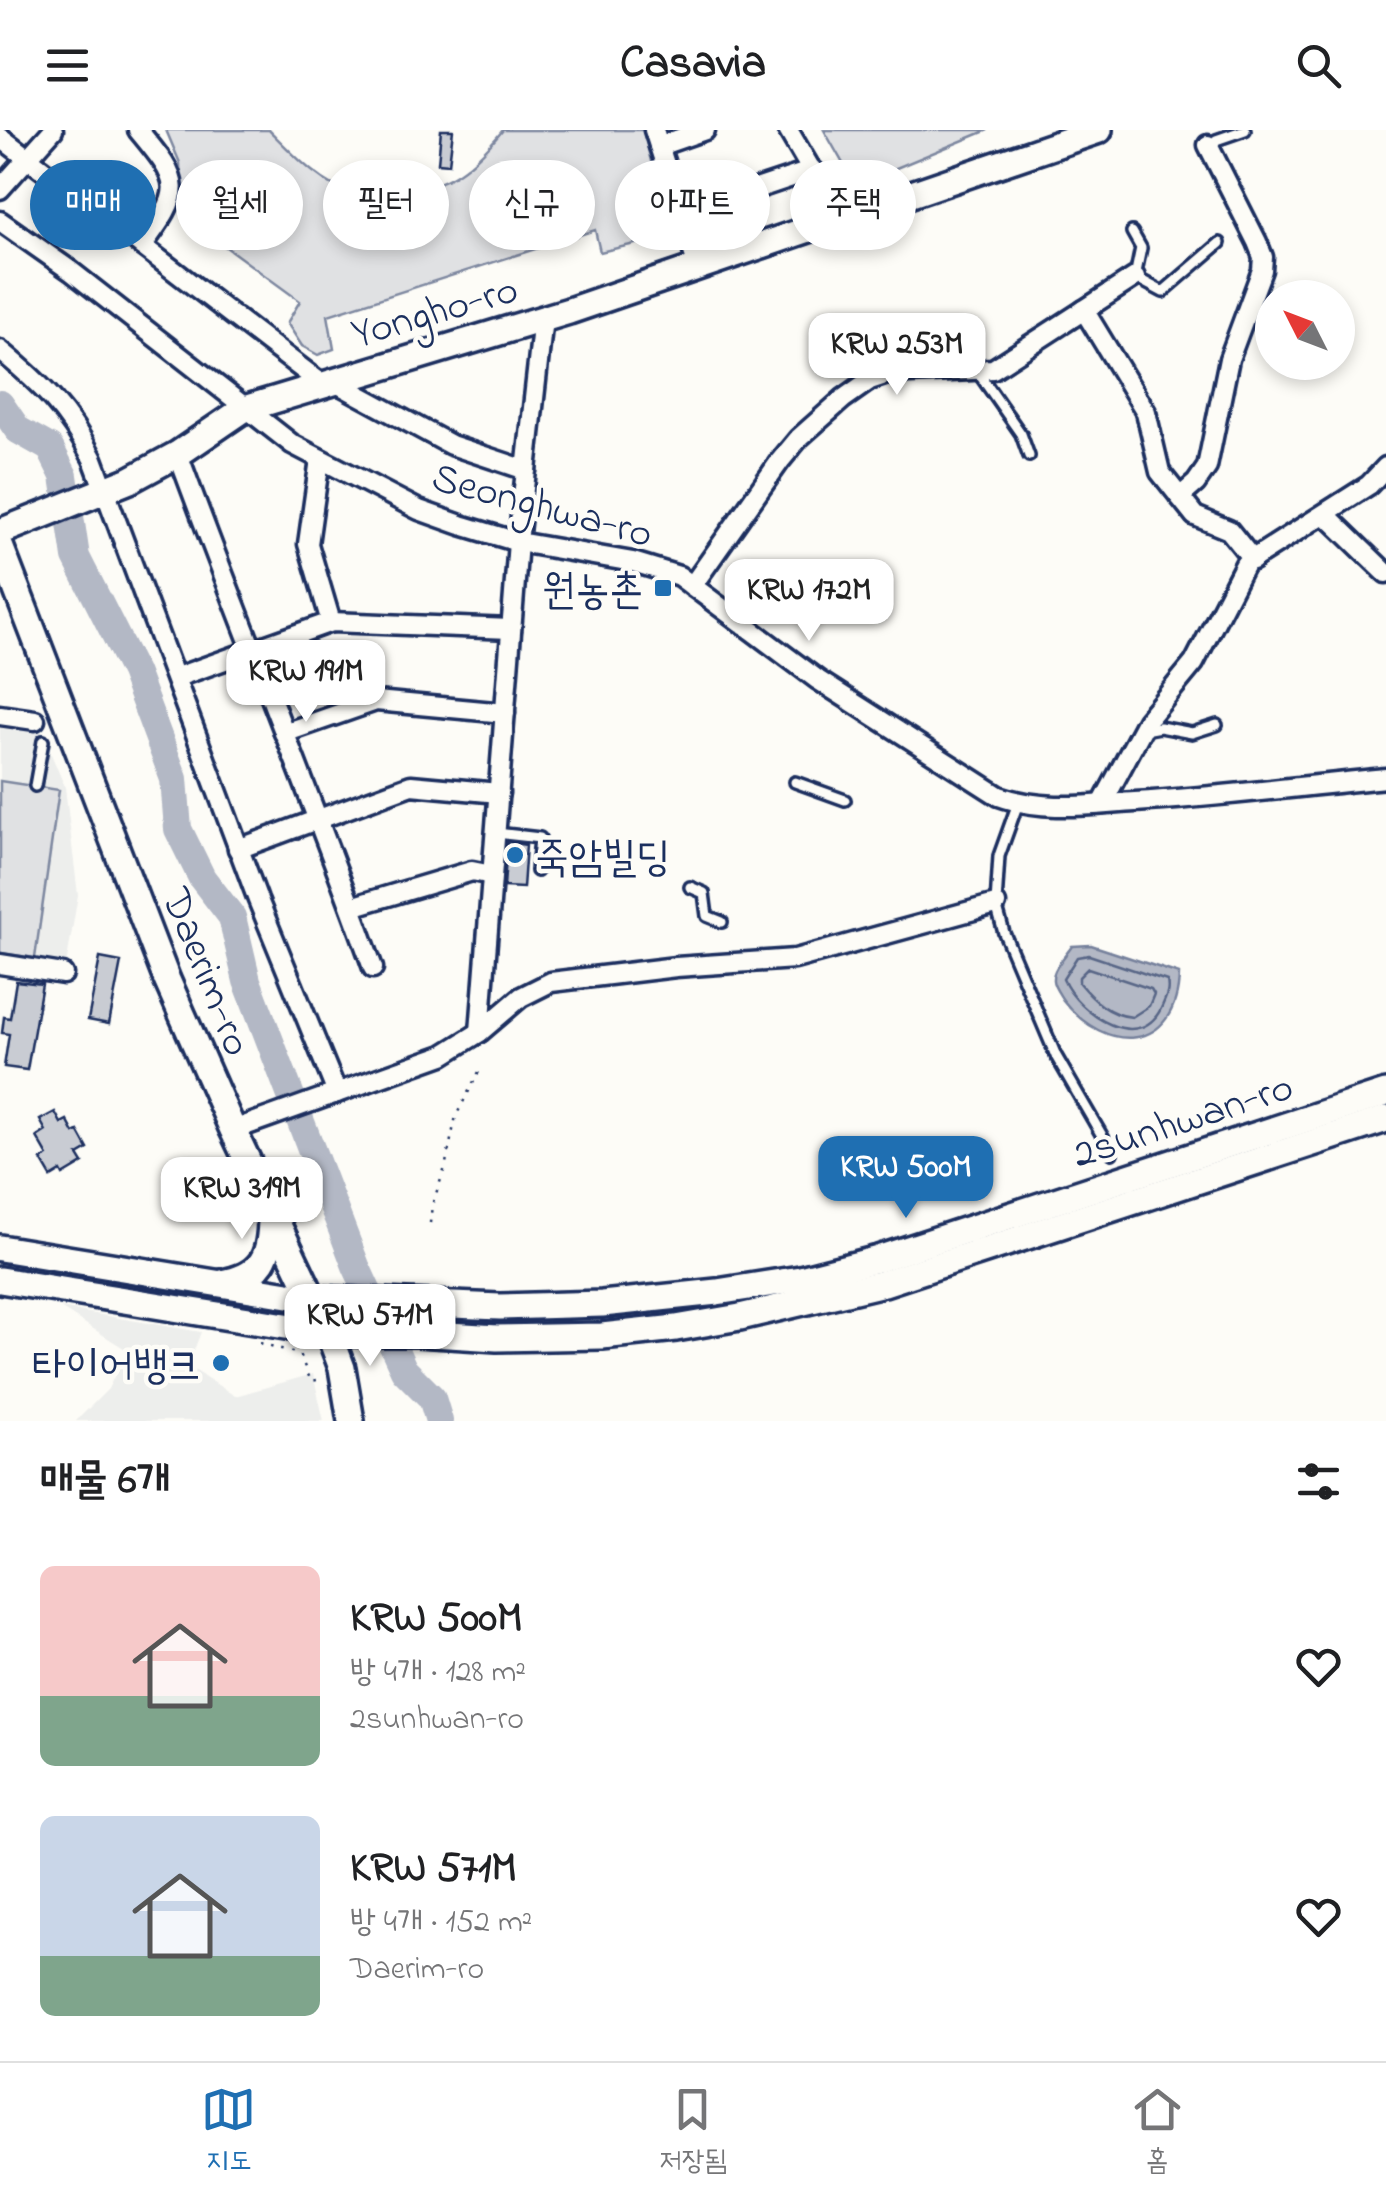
<!DOCTYPE html>
<html lang="ko">
<head>
<meta charset="utf-8">
<style>
  body { margin:0; font-family:"Indie Flower","Poor Story",sans-serif; background:#f6f6f6; color:#202124; height:100vh; display:flex; flex-direction:column; font-size:38px; white-space:nowrap }
  * { box-sizing:border-box; margin:0 }
  p { font-size:32px; color:#757577 }
  .icon { flex:none; width:55px; height:55px; fill:none; stroke:currentColor; stroke-width:2; stroke-linecap:round; stroke-linejoin:round }
  .map { position:relative; height:1291px; overflow:hidden }
  .details { display:flex; flex-direction:column; background:#fff; flex:1 }
  .details>* { flex:none }
  .top-card { position:absolute; left:30px; top:30px; width:1328px; height:90px; display:flex; gap:20px }
  .needle { width:65px; rotate:312deg }
  .buttons { position:absolute; left:1255px; top:150px; display:grid; gap:20px }
  .buttons a { display:grid; place-items:center; width:100px; height:100px; border-radius:50%; background:#fff; box-shadow:0 5px 15px #0003; font-size:50px }
  .price { position:absolute; translate:-50% -85px; padding:0 22px; border-radius:20px; background:#fff; color:#222; font-size:32px; line-height:65px; filter:drop-shadow(0 2px 5px #0008) }
  .price::after { content:''; position:absolute; left:50%; top:60px; width:30px; height:22px; margin-left:-15px; background:inherit; clip-path:polygon(0 0,100% 0,50% 100%) }
  .price.on { background:#1f6fb2; color:#fff }
  ul { padding:0; list-style:none }
  li { display:flex; align-items:center; gap:30px; height:250px; padding:0 40px }
  li span { display:grid; place-items:center; flex:none; width:280px; height:200px; border-radius:15px; color:#555 }
  li>.icon { margin-inline-start:auto }
  span .icon { width:120px; height:120px; fill:#fffc; stroke-width:1 }
  li b { font-size:42px }
  h2 { display:flex; justify-content:space-between; align-items:center; height:120px; padding:0 40px; font-size:42px }
  .pill { padding:0 35px; border-radius:45px; background:#fff; box-shadow:0 5px 15px #0003; font-size:35px; line-height:90px }
  .pill.on { background:#1f6fb2; color:#fff }
  header { display:flex; justify-content:space-between; align-items:center; height:130px; padding:0 40px; background:#fff; font-size:45px; font-weight:800 }
  .dock { display:flex; justify-content:space-around; align-items:center; height:140px; border-top:2px solid #e0e0e0; background:#fff; font-size:28px; color:#757577 }
  .dock a { display:grid; justify-items:center; gap:5px }
  .dock .on { color:#1f6fb2 }
  .map>svg:first-child { display:block }
  .built { fill:#edeeec }
  .green { fill:#e0e1e3; stroke:#7e88a0; stroke-width:2.5 }
  .water { fill:#b3b8c5; stroke:#76819c; stroke-width:2.5 }
  .lines { fill:none; stroke-linecap:round; stroke-linejoin:round }
  .shore { stroke:#586687; stroke-width:2.5 }
  .river { stroke:#b3b8c5; stroke-width:28 }
  .building { fill:#c9ccd3; stroke:#1b2f5e; stroke-width:2.5 }
  .lane-casing { stroke:#1b2f5e; stroke-width:16 }
  .street-casing { stroke:#1b2f5e; stroke-width:25 }
  .secondary-casing { stroke:#1b2f5e; stroke-width:32 }
  .path { stroke:#1b2f5e; stroke-width:2.5; stroke-dasharray:2.5 8; stroke-linecap:butt }
  .lane { stroke:#fdfcf7; stroke-width:9 }
  .street { stroke:#fdfcf7; stroke-width:18 }
  .secondary { stroke:#fdfcf7; stroke-width:25 }
  .poi-dot { fill:#1f6fb2; stroke:#fdfcf7; stroke-width:4 }
  .labels { text-anchor:middle; stroke-width:9; stroke-linejoin:round; paint-order:stroke }
  .street-label { font-size:42px; fill:#1b2f5e; stroke:#fdfcf7 }
  .poi-label { font-size:42px; fill:#1b2f5e; stroke:#fdfcf7; text-anchor:end }
</style>
</head>
<body>
<header><svg class="icon" aria-label="menu" viewBox="0 0 24 24"><path d="M4 6h16M4 12h16M4 18h16"/></svg>Casavia<svg class="icon" aria-label="search" viewBox="0 0 24 24"><circle cx="10" cy="10" r="6"/><path d="M15 15l6 6"/></svg></header>
<div class="map">
<svg width="1386" height="1291" viewBox="0 0 1386 1291">
  <rect width="100%" height="100%" fill="#fdfcf7"/>
  <filter id="ink" filterUnits="userSpaceOnUse"><feTurbulence type="fractalNoise" baseFrequency=".01" numOctaves="2"/><feDisplacementMap in="SourceGraphic" scale="20" xChannelSelector="R" yChannelSelector="G"/><feConvolveMatrix kernelMatrix="1 2 1 2 8 2 1 2 1" color-interpolation-filters="sRGB"/></filter>
  <g filter="url(#ink)">
    <!-- built -->
    <g class="built">
      <path d="M0 593 40 598 65 657 78 765 65 842 0 832Z"/>
      <path d="M60 1178 201 1202 188 1236 235 1266 313 1244 324 1291H76L108 1259 127 1220Z"/>
    </g>
    <!-- green -->
    <g class="green">
      <path d="M166 0H269C294 25 320 54 355 65 364 68 377 65 386 64 443 59 467 44 503 0H643L670 106 600 122 595 100 328 185 334 219 318 225 302 216 287 193 300 171 182 85 180 33Z"/>
      <path d="M824 0H988L860 53 845 37Z"/>
      <path d="M0 651 59 660 35 828 0 823Z"/>
    </g>
    <!-- water -->
    <path class="water" d="M1091 815 1179 844C1177 923 1105 925 1063 870 1060 865 1053 856 1053 850 1052 839 1067 824 1072 816Z"/>
    <g class="lines">
      <!-- shore -->
      <g class="shore">
        <path d="M1089 825 1167 851C1169 860 1167 865 1163 874 1142 927 1078 884 1063 849L1077 827Z"/>
        <path d="M1088 838 1151 859 1154 864 1149 876 1132 887C1109 885 1093 870 1079 853V847Z"/>
      </g>
      <!-- river -->
      <path class="river" d="M0 274 18 300 50 318 64 346 76 427 134 542 174 649 178 699 202 748 232 787 247 851 356 1136 404 1240 432 1268 439 1291"/>
    </g>
    <!-- building -->
    <g class="building">
      <path d="M441 0H453L449 34 438 33Z"/>
      <path d="M507 712 526 715 523 758 504 757Z"/>
      <path d="M100 828 121 832 109 894 88 890Z"/>
      <path d="M16 851 42 854 27 940 4 937 9 904 2 903 4 887 10 888Z"/>
      <path d="M55 982 61 993 67 990 74 1003 78 1001 88 1019 78 1025 83 1033 63 1045 61 1041 51 1047 41 1030 48 1026 37 1007 46 1001 40 990Z"/>
    </g>
    <g class="lines">
      <defs>
        <g id="lane">
          <path d="M1212 19 1216 10 1245 0"/>
          <path d="M1132 102 1141 118 1135 147 1163 162 1220 113"/>
          <path d="M977 241 1021 304 1029 326"/>
          <path d="M1144 600 1160 597 1192 603 1217 595"/>
          <path d="M795 652 845 670"/>
          <path d="M35 656 43 611"/>
          <path d="M1018 673 999 726 996 774 1004 803 1056 926 1112 1023"/>
          <path d="M496 703 540 708 537 741"/>
          <path d="M690 757 704 763 707 786 722 792"/>
        </g>
        <g id="street">
          <path d="M138 0C183 54 184 59 142 116"/>
          <path d="M654 0 698 137"/>
          <path d="M788 0 840 89"/>
          <path d="M0 7 322 254"/>
          <path d="M659 16 705 0"/>
          <path d="M0 59 53 0"/>
          <path d="M681 84 813 40"/>
          <path d="M0 91 71 141 292 314 419 380 461 395 518 412 633 432 679 446 818 550 999 666C1043 682 1089 675 1135 672 1219 667 1302 656 1386 648"/>
          <path d="M1084 180 1146 282 1160 342 1195 386 1229 400 1253 430"/>
          <path d="M543 188 518 412 480 902 521 867 551 852 676 837 795 829 996 774"/>
          <path d="M0 220C42 255 68 280 93 329L258 770 337 963"/>
          <path d="M333 251 451 315 526 340"/>
          <path d="M178 324C241 496 311 665 373 838"/>
          <path d="M320 329 308 414 331 492"/>
          <path d="M1180 367 1196 353 1207 337 1229 229 1262 140 1263 127 1257 112 1208 15"/>
          <path d="M1325 384 1386 443"/>
          <path d="M692 456 780 331 799 308 843 269 870 250 888 244 993 239 1135 147"/>
          <path d="M177 547 331 492 511 499"/>
          <path d="M0 585 35 590"/>
          <path d="M284 603 376 571 505 583"/>
          <path d="M1102 674 1147 590 1194 533 1245 434 1369 355 1386 337"/>
          <path d="M238 719 411 655 499 663"/>
          <path d="M351 777 472 741 492 745"/>
          <path d="M0 834 63 844"/>
          <path d="M233 1000 443 925 480 902"/>
        </g>
        <g id="secondary">
          <path d="M0 402 130 350 178 324 244 279 569 181 1099 0"/>
          <path d="M0 416 167 850 233 1000 329 1203 342 1238 351 1291"/>
          <path d="M0 1118 313 1169 500 1177 602 1174 717 1162 800 1149 878 1129 1386 963"/>
          <path d="M0 1150 329 1203H417L497 1208 602 1206 676 1198 740 1187 884 1153 1386 989"/>
          <path d="M222 1153C263 1146 271 1126 271 1086"/>
        </g>
      </defs>
      <!-- lane casing -->
      <use href="#lane" class="lane-casing"/>
      <!-- street casing -->
      <use href="#street" class="street-casing"/>
      <!-- secondary casing -->
      <use href="#secondary" class="secondary-casing"/>
      <!-- path -->
      <g class="path">
        <path d="M430 1093 432 1075 445 1038 456 986 482 936"/>
        <path d="M260 1213 299 1224 311 1251 323 1249"/>
      </g>
      <!-- lane -->
      <use href="#lane" class="lane"/>
      <!-- street -->
      <use href="#street" class="street"/>
      <!-- secondary -->
      <use href="#secondary" class="secondary"/>
    </g>
  </g>
  <!-- markers -->
  <g class="poi-dot">
    <rect x="653" y="448" width="20" height="20" rx="5"/>
    <circle cx="515" cy="725" r="10"/>
    <circle cx="221" cy="1233" r="10"/>
  </g>
  <g class="labels">
    <!-- street labels -->
    <g class="street-label">
      <text transform="translate(434 179) rotate(-16)" y="15">Yongho-ro</text>
      <text transform="translate(543 373) rotate(15)" y="15">Seonghwa-ro</text>
      <text transform="translate(209 841) rotate(68)" y="15">Daerim-ro</text>
      <text transform="translate(1182 988) rotate(-18)" y="15">2sunhwan-ro</text>
    </g>
    <!-- poi labels -->
    <g class="poi-label">
      <text x="643" y="473">원농촌</text>
      <text x="535" y="740" text-anchor="start">죽암빌딩</text>
      <text x="201" y="1248">타이어뱅크</text>
    </g>
  </g>
</svg>
<div class="buttons">
<a><svg class="needle" viewBox="-14 -14 28 28"><path d="M0-13l5 13h-10z" fill="#e53935"/><path d="M0 13l5-13h-10z" fill="#757577"/></svg></a>
</div>
<b class="price" style="left:897px;top:268px">KRW 253M</b>
<b class="price" style="left:809px;top:514px">KRW 172M</b>
<b class="price" style="left:306px;top:595px">KRW 191M</b>
<b class="price on" style="left:906px;top:1091px">KRW 500M</b>
<b class="price" style="left:242px;top:1112px">KRW 319M</b>
<b class="price" style="left:370px;top:1239px">KRW 571M</b>
<div class="top-card">
<a class="pill on">매매</a>
<a class="pill">월세</a>
<a class="pill">필터</a>
<a class="pill">신규</a>
<a class="pill">아파트</a>
<a class="pill">주택</a>
</div>
</div>
<section class="details">
<h2>매물 6개<svg class="icon" aria-label="filters" viewBox="0 0 24 24"><path d="M4 7h16M4 17h16"/><circle cx="9" cy="7" r="2"/><circle cx="15" cy="17" r="2"/></svg></h2>
<ul>
<li><span style="background:linear-gradient(#f6c9c9 65%,#7fa58c 0)"><svg class="icon" aria-label="home" viewBox="0 0 24 24"><path d="M3 11l9-7 9 7M6 9v11h12V9"/></svg></span><div><b>KRW 500M</b><p>방 4개 · 128 m²</p><p>2sunhwan-ro</p></div><svg class="icon" aria-label="heart" viewBox="0 0 24 24"><path d="M12 20l-8-8c-3-5 5-10 8-4 3-6 11-1 8 4z"/></svg></li>
<li><span style="background:linear-gradient(#c9d6e8 70%,#7fa58c 0)"><svg class="icon" aria-label="home" viewBox="0 0 24 24"><path d="M3 11l9-7 9 7M6 9v11h12V9"/></svg></span><div><b>KRW 571M</b><p>방 4개 · 152 m²</p><p>Daerim-ro</p></div><svg class="icon" aria-label="heart" viewBox="0 0 24 24"><path d="M12 20l-8-8c-3-5 5-10 8-4 3-6 11-1 8 4z"/></svg></li>
</ul>
</section>
<nav class="dock">
<a class="on"><svg class="icon" aria-label="map" viewBox="0 0 24 24"><path d="M3 6l6-2 6 2 6-2v14l-6 2-6-2-6 2zM9 4v14M15 6v14"/></svg>지도</a>
<a><svg class="icon" aria-label="saved" viewBox="0 0 24 24"><path d="M7 4h10v16l-5-4-5 4z"/></svg>저장됨</a>
<a><svg class="icon" aria-label="home" viewBox="0 0 24 24"><path d="M3 11l9-7 9 7M6 9v11h12V9"/></svg>홈</a>
</nav>
</body>
</html>
